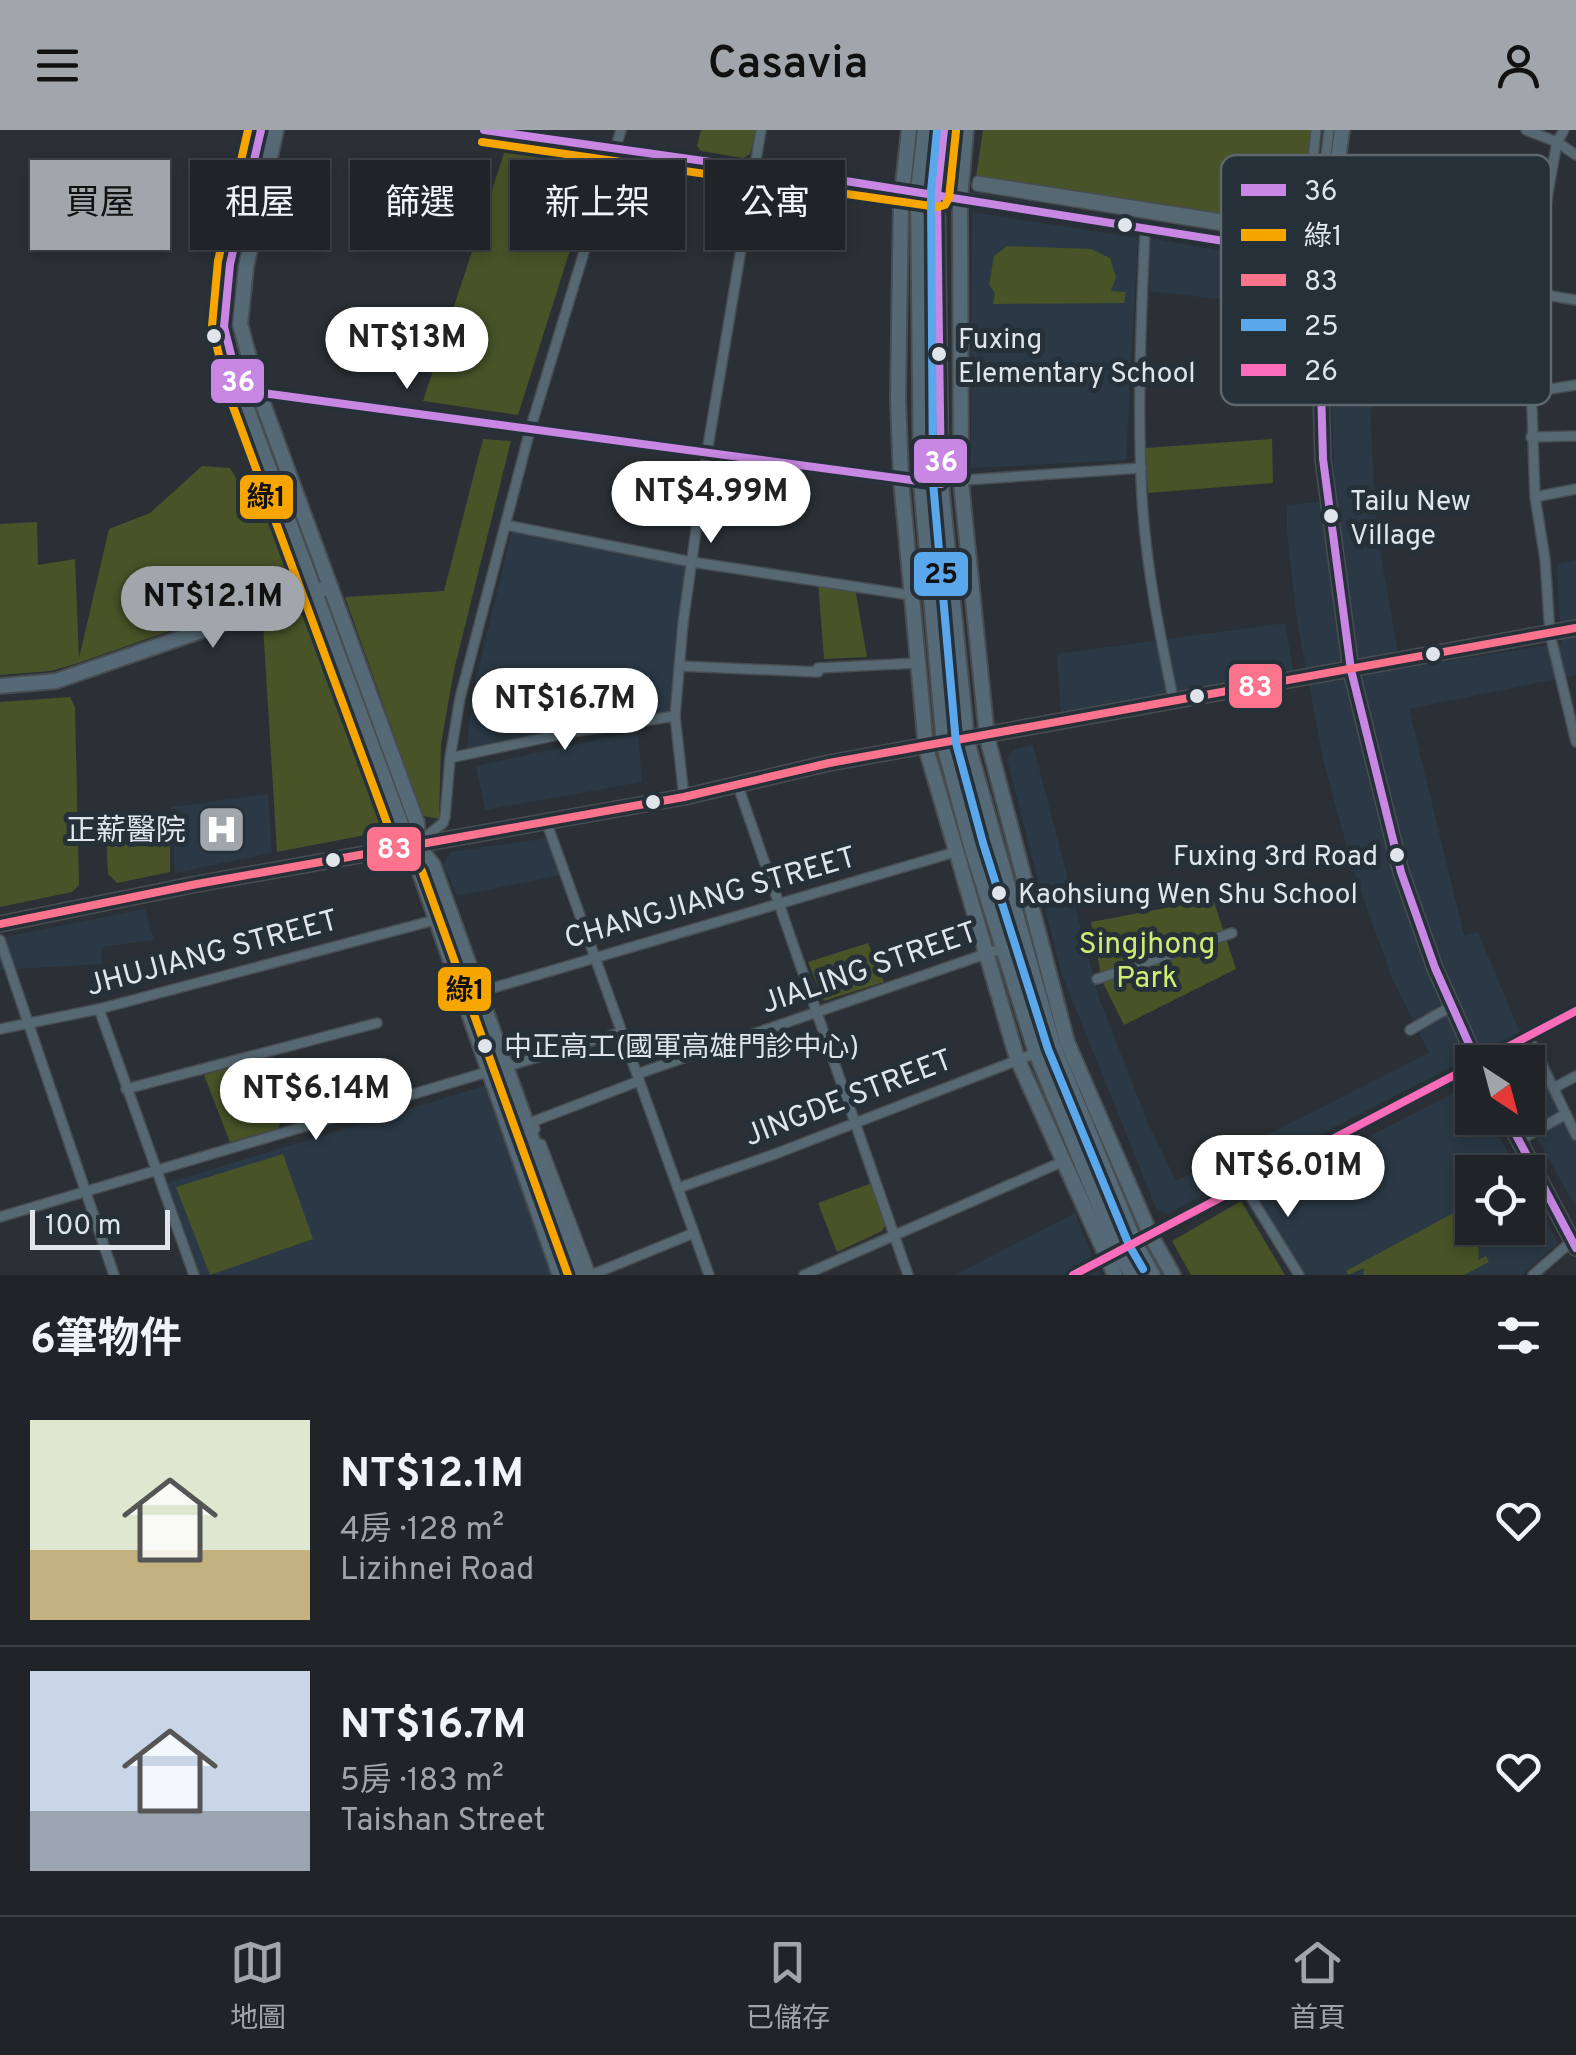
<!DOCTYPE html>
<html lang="zh-TW">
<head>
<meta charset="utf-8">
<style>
  body { margin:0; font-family:Overpass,"Noto Sans TC",sans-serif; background:#282c30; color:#f1f3f6; height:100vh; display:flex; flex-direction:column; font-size:38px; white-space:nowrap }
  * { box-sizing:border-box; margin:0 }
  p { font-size:32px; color:#a2a4a8 }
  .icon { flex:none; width:55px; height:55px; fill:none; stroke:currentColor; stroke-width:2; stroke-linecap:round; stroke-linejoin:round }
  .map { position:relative; height:1145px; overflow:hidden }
  .panel { display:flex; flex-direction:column; background:#202428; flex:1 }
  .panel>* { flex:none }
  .top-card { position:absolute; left:30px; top:30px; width:1000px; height:90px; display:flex; gap:20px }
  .needle { width:65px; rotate:144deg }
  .buttons { position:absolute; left:1455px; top:915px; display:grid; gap:20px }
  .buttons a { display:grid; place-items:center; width:90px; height:90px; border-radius:0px; background:#202428; box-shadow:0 5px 15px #0003,0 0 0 2px #3d4145; font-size:50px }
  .scale { position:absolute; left:30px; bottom:25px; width:140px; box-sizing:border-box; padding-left:10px; border:5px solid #dfe5eb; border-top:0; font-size:28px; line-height:35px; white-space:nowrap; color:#dfe5eb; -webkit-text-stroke:8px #263039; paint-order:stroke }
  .price { position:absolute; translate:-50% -85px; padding:0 22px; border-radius:35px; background:#fff; color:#222; font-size:32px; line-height:65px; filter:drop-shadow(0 2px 5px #0008) }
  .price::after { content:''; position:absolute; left:50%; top:60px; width:30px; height:22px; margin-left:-15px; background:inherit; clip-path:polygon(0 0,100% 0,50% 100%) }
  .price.on { background:#a0a6ab; color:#111 }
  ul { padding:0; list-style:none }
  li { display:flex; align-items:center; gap:30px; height:250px; padding:0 30px }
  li+li { border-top:2px solid #3d4145 }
  li span { display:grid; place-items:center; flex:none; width:280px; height:200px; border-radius:0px; color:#555 }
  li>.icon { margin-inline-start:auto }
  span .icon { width:120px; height:120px; fill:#fffc; stroke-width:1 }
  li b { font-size:42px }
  h2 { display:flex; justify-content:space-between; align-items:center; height:120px; padding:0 30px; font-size:42px }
  .pill { padding:0 35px; border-radius:0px; background:#202428; box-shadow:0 5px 15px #0003,0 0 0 2px #3d4145; font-size:35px; line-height:90px }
  .pill.on { background:#a0a6ab; color:#111 }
  header { display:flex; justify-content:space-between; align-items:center; height:130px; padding:0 30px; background:#a0a6ab; color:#111; font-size:45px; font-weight:600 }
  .tab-bar { display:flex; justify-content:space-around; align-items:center; height:140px; border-top:2px solid #3d4145; background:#202428; font-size:28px; color:#a2a4a8 }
  .tab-bar a { display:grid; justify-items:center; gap:5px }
  .tab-bar .on { color:#a0a6ab }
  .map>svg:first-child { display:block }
  .built { fill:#2a3945 }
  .green { fill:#485328 }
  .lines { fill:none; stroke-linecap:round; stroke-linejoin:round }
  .street-casing { stroke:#484d51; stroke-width:12 }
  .secondary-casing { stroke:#484d51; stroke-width:18 }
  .street { stroke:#566872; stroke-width:9 }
  .secondary { stroke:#556a76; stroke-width:14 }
  .bus-1-casing { stroke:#263039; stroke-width:15 }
  .bus-2-casing { stroke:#263039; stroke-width:15 }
  .bus-3-casing { stroke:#263039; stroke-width:15 }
  .bus-4-casing { stroke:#263039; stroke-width:15 }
  .bus-5-casing { stroke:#263039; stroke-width:15 }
  .bus-1 { stroke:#c787e3; stroke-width:8 }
  .bus-2 { stroke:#f7a600; stroke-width:8 }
  .bus-3 { stroke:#fc738d; stroke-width:8 }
  .bus-4 { stroke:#5aa8eb; stroke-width:8 }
  .bus-5 { stroke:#fb6dba; stroke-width:8 }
  .bus-dot { fill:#dfe5eb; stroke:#263039; stroke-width:4 }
  .labels { text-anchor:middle; stroke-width:10; stroke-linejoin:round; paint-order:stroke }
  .bus-label { font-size:28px; fill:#dfe5eb; stroke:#263039; text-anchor:start }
  .poi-label { font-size:30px; fill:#dfe5eb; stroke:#263039; text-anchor:end }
  .street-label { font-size:30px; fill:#dfe5eb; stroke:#263039 }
  .park-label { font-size:30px; fill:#d1ec75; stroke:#263039 }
  .key { fill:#263039; stroke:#5e666e; stroke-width:2.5 }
  .key-label { font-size:28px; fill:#dfe5eb }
  .line-badge { stroke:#263039; stroke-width:4 }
  .badge-label { font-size:28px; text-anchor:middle; font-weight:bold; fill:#fff }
  .pale-badge-label { font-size:28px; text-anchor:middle; font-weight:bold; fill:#111 }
</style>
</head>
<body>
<header><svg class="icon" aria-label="menu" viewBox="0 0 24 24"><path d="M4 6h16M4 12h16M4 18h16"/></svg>Casavia<svg class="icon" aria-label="person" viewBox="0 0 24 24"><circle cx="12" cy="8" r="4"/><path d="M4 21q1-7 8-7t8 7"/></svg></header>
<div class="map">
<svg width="1576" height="1145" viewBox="0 0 1576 1145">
  <rect width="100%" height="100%" fill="#2a3035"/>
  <!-- built -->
  <g class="built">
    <path d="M972 82 1138 108 1126 330 971 338Z"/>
    <path d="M1150 108 1380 150 1370 271 1376 398 1401 539 1561 513 1557 434 1576 430V545L1409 579 1464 805 1478 802 1521 905 1449 938 1167 1084 1156 1078 1062 845 1007 629 1014 619 1033 615 1099 868 1148 993 1176 1051 1429 923 1392 848 1352 736 1324 633 1298 498 1287 405V375L1335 370 1330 221 1283 215 1285 177 1149 161Z"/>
    <path d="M512 400 686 436 669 582 467 619 472 566Z"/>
    <path d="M1285 493 1294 545 1061 586 1057 524Z"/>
    <path d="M638 601 642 652 485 680 476 636Z"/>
    <path d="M268 664 272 723 175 743 171 677Z"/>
    <path d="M547 708 562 744 552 747 457 766 443 735 451 722Z"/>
    <path d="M145 779 154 810 102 817 101 834 0 840V808Z"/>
    <path d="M1542 916 1576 992V1077L1525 988 1528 932H1508Z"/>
    <path d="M1471 954 1472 988H1489L1519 1042H1472V1098H1528V1058L1558 1113 1522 1145H1303L1253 1066Z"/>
    <path d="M484 956 552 1145H198L164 1054Z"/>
    <path d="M1075 1083 1100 1145H955Z"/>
  </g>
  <!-- green -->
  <g class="green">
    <path d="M701 0H756L750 24 743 28 701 21 697 16Z"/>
    <path d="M983 0H1318L1304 106 976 47Z"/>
    <path d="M507 14 599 28 518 285 423 271Z"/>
    <path d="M1007 116 1091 119 1110 128 1116 147 1111 161 1126 162 1124 173 993 174 995 163 989 155 994 126Z"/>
    <path d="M483 309 511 311 454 540 441 614 439 689 423 686 345 467 444 461Z"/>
    <path d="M1272 309 1273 353 1148 363 1145 318Z"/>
    <path d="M202 336 230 338 237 350 262 342 302 455 78 533 51 541 0 545V394L37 392 38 435 75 429 79 528 109 399 150 383Z"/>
    <path d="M818 452 855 458 867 527 824 529Z"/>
    <path d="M312 482 391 700 277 722 263 495Z"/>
    <path d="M70 567 75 577 79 755 72 762 0 777V572Z"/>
    <path d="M170 705V742L117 753 108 744 106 706Z"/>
    <path d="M1213 769 1236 839 1124 895 1102 851 1091 792Z"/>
    <path d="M868 813 884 852 824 871 808 832Z"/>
    <path d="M252 931C267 940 285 980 279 998L230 1012 204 945Z"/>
    <path d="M283 1024 313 1109 210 1145 176 1057Z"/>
    <path d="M872 1053 887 1093 882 1101 837 1122 818 1073Z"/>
    <path d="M1241 1071 1285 1145H1191L1172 1111Z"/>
    <path d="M1472 1073V1081L1458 1090C1475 1099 1481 1110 1478 1130L1486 1126 1489 1132 1464 1145H1363L1364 1138 1348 1145 1346 1141Z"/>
  </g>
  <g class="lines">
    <defs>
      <g id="street">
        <path d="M484 0 829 50 918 60 1576 170"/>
        <path d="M1316 0 1305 102 978 51 977 56 1316 111 1329 0"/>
        <path d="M1526 0 1557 12 1576 25"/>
        <path d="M1564 0 1557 12 1530 163 1529 191 1535 367 1545 429 1550 504 1576 612"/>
        <path d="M1145 100C1141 189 1137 279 1142 368 1146 437 1160 505 1174 573"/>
        <path d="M240 260 921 353 1141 338"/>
        <path d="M1531 262 1576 255"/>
        <path d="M1531 307 1576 306"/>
        <path d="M1535 367 1576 359"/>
        <path d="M506 395 692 432 910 465"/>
        <path d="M679 536 818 542"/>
        <path d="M818 538 918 533"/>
        <path d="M450 628 572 602 675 586"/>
        <path d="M737 653 908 1145"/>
        <path d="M684 667 675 586 683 493 707 322 761 0"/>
        <path d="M546 691 709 1145"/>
        <path d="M418 713 443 693 445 687 450 628 460 568 530 300 621 0"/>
        <path d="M0 810 114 1145"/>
        <path d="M1097 849 1232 803"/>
        <path d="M479 862 955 722"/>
        <path d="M99 879 194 1145"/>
        <path d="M0 899 99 879 435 790"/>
        <path d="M1410 900 1452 876"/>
        <path d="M1528 906 1576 1005"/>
        <path d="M1479 932 1576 881"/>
        <path d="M637 944 1003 818"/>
        <path d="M1554 958 1576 946"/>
        <path d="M126 959 377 893"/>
        <path d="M535 999 532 992 639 951"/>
        <path d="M1520 1010 1566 984"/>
        <path d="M541 1014 591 1145"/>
        <path d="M1244 1056 1299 1145"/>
        <path d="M678 1058 775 1024 1036 923"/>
        <path d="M0 1087 622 902"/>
        <path d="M591 1145 694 1103"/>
        <path d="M804 1145 1064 1031"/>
        <path d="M1073 1145 1472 936"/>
        <path d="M1533 1145 1572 1111"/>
      </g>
      <g id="secondary">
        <path d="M261 0 230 134 224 197 240 260 402 697 433 735 581 1145"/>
        <path d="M276 0 246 137 240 194 258 260 417 693V734L560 1145"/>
        <path d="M909 0 901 73 898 268 901 349 926 618 1017 928 1115 1145"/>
        <path d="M925 0 918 60 921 353 944 615 971 716 1036 923 1118 1121 1132 1145"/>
        <path d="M944 0 937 65 941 354 967 611 1053 915 1135 1113 1153 1145"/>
        <path d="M966 0 960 69 961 352 987 607 1067 912 1151 1106 1173 1145"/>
        <path d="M1342 0 1325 127 1321 260 1323 329 1351 540 1401 742 1435 838 1477 932"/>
        <path d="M0 556 56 551 323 459"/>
        <path d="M0 794 197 754 684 667 829 633 1576 498"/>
        <path d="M1507 988 1576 1118"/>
      </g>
    </defs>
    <!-- street casing -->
    <use href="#street" class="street-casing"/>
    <!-- secondary casing -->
    <use href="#secondary" class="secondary-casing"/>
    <!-- street -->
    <use href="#street" class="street"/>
    <!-- secondary -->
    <use href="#secondary" class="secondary"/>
    <defs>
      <g id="bus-1">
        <path d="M261 0 230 134 224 197 240 260 941 354 937 65 944 0"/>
        <path d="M484 0 852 52 1325 127"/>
        <path d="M1325 127 1320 222 1323 329 1351 540 1401 742 1435 838 1477 932"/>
        <path d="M1507 988 1576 1118"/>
      </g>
      <g id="bus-2">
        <path d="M248 0 218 131 212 196 228 263 390 701 422 741 568 1145"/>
        <path d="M482 12 938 77 945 75 949 68 956 1"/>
      </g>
      <path id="bus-3" d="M0 794 197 754 684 667 829 633 1576 498"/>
      <path id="bus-4" d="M937 1 931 61 933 352 956 613 983 713 1048 919 1129 1115 1143 1139"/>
      <g id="bus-5">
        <path d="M1479 932 1576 881"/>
        <path d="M1073 1145 1472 936"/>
      </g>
    </defs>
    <!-- bus-1 casing -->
    <use href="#bus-1" class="bus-1-casing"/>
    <!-- bus-2 casing -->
    <use href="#bus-2" class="bus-2-casing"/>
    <!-- bus-3 casing -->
    <use href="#bus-3" class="bus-3-casing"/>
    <!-- bus-4 casing -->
    <use href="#bus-4" class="bus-4-casing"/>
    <!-- bus-5 casing -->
    <use href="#bus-5" class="bus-5-casing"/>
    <!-- bus-1 -->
    <use href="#bus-1" class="bus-1"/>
    <!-- bus-2 -->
    <use href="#bus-2" class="bus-2"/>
    <!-- bus-3 -->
    <use href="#bus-3" class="bus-3"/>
    <!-- bus-4 -->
    <use href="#bus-4" class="bus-4"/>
    <!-- bus-5 -->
    <use href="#bus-5" class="bus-5"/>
  </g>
  <!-- icons -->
  <defs>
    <symbol id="hospital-square" viewBox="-11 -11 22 22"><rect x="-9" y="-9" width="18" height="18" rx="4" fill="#a0a6ab" stroke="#263039"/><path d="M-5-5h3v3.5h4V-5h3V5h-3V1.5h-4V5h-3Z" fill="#fff"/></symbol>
  </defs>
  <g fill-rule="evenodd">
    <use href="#hospital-square" x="194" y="672" width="55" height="55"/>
  </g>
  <!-- markers -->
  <g class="bus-dot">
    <circle cx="1125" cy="95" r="9"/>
    <circle cx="214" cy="206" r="9"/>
    <circle cx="939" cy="224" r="9"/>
    <circle cx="1331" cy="386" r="9"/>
    <circle cx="1433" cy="524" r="9"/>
    <circle cx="1197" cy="566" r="9"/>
    <circle cx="653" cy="672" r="9"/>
    <circle cx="1397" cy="725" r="9"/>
    <circle cx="333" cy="730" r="9"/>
    <circle cx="999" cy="763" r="9"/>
    <circle cx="485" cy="916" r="9"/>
  </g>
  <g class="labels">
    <!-- bus labels -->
    <g class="bus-label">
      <text x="958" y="218">Fuxing<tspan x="958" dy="34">Elementary School</tspan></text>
      <text x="1350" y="380">Tailu New<tspan x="1350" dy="34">Village</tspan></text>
      <text x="1378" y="735" text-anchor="end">Fuxing 3rd Road</text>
      <text x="1018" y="773">Kaohsiung Wen Shu School</text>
      <text x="504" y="926">中正高工(國軍高雄門診中心)</text>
    </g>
    <!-- poi labels -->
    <g class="poi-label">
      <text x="186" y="710">正薪醫院</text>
    </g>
    <!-- street labels -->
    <g class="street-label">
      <text transform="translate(710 767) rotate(-16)" y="10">CHANGJIANG STREET</text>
      <text transform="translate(212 822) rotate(-15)" y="10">JHUJIANG STREET</text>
      <text transform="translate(869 837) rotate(-19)" y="10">JIALING STREET</text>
      <text transform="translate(848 967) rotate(-21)" y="10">JINGDE STREET</text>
    </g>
    <!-- park labels -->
    <g class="park-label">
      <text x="1147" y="823">Singjhong<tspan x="1147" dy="34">Park</tspan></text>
    </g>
  </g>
  <!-- legend -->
  <rect x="1221" y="25" width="330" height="250" rx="15" class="key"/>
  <rect x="1241" y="54" width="45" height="12" fill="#c787e3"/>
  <rect x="1241" y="99" width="45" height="12" fill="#f7a600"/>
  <rect x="1241" y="144" width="45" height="12" fill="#fc738d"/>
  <rect x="1241" y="189" width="45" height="12" fill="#5aa8eb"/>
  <rect x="1241" y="234" width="45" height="12" fill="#fb6dba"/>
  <g class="key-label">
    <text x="1304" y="70">36</text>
    <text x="1304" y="115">綠1</text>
    <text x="1304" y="160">83</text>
    <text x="1304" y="205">25</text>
    <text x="1304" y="250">26</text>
  </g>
  <g class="line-badge">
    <rect x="209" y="227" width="57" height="48" rx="10" fill="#c787e3"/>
    <rect x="912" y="307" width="57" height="48" rx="10" fill="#c787e3"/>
    <rect x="238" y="343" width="57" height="48" rx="10" fill="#f7a600"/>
    <rect x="912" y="420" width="58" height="48" rx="10" fill="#5aa8eb"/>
    <rect x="1227" y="532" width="57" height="48" rx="10" fill="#fc738d"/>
    <rect x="365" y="695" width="58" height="48" rx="10" fill="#fc738d"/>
    <rect x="436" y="835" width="57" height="48" rx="10" fill="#f7a600"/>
  </g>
  <g class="badge-label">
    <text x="238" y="261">36</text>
    <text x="941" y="341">36</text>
    <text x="1255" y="566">83</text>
    <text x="394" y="728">83</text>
  </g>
  <g class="pale-badge-label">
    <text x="266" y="376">綠1</text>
    <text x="941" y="453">25</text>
    <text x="465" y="869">綠1</text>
  </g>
</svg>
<div class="buttons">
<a><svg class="needle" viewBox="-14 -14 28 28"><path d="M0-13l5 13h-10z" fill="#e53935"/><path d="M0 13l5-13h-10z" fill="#a2a4a8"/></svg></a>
<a><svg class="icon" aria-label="locate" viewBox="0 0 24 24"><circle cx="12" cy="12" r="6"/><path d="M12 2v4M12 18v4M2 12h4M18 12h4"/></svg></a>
</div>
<div class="scale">100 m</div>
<b class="price" style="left:407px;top:262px">NT$13M</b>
<b class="price" style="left:711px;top:416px">NT$4.99M</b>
<b class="price on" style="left:213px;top:521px">NT$12.1M</b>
<b class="price" style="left:565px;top:623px">NT$16.7M</b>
<b class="price" style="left:316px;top:1013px">NT$6.14M</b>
<b class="price" style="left:1288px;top:1090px">NT$6.01M</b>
<div class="top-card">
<a class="pill on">買屋</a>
<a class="pill">租屋</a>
<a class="pill">篩選</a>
<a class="pill">新上架</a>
<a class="pill">公寓</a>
</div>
</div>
<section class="panel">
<h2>6筆物件<svg class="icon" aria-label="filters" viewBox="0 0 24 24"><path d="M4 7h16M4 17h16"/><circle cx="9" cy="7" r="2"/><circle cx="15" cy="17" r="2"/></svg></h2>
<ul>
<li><span style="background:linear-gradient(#dfe7d0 65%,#c2b280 0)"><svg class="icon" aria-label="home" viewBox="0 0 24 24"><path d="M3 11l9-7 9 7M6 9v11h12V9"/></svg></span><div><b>NT$12.1M</b><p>4房 · 128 m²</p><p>Lizihnei Road</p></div><svg class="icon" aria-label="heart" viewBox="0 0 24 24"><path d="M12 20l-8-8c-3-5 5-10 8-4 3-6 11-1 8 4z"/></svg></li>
<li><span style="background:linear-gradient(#c9d6e8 70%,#9aa5b1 0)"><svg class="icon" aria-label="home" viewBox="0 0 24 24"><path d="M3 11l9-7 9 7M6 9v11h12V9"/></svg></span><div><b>NT$16.7M</b><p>5房 · 183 m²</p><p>Taishan Street</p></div><svg class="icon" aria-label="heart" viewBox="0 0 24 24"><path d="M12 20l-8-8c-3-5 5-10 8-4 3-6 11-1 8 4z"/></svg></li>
</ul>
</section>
<nav class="tab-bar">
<a class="on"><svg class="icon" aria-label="map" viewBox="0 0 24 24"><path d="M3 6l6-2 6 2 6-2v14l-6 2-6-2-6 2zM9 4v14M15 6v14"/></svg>地圖</a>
<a><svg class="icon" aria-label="saved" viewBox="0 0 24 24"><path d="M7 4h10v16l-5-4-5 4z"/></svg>已儲存</a>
<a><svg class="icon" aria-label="home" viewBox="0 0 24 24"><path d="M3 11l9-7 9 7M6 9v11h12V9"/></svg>首頁</a>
</nav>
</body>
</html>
